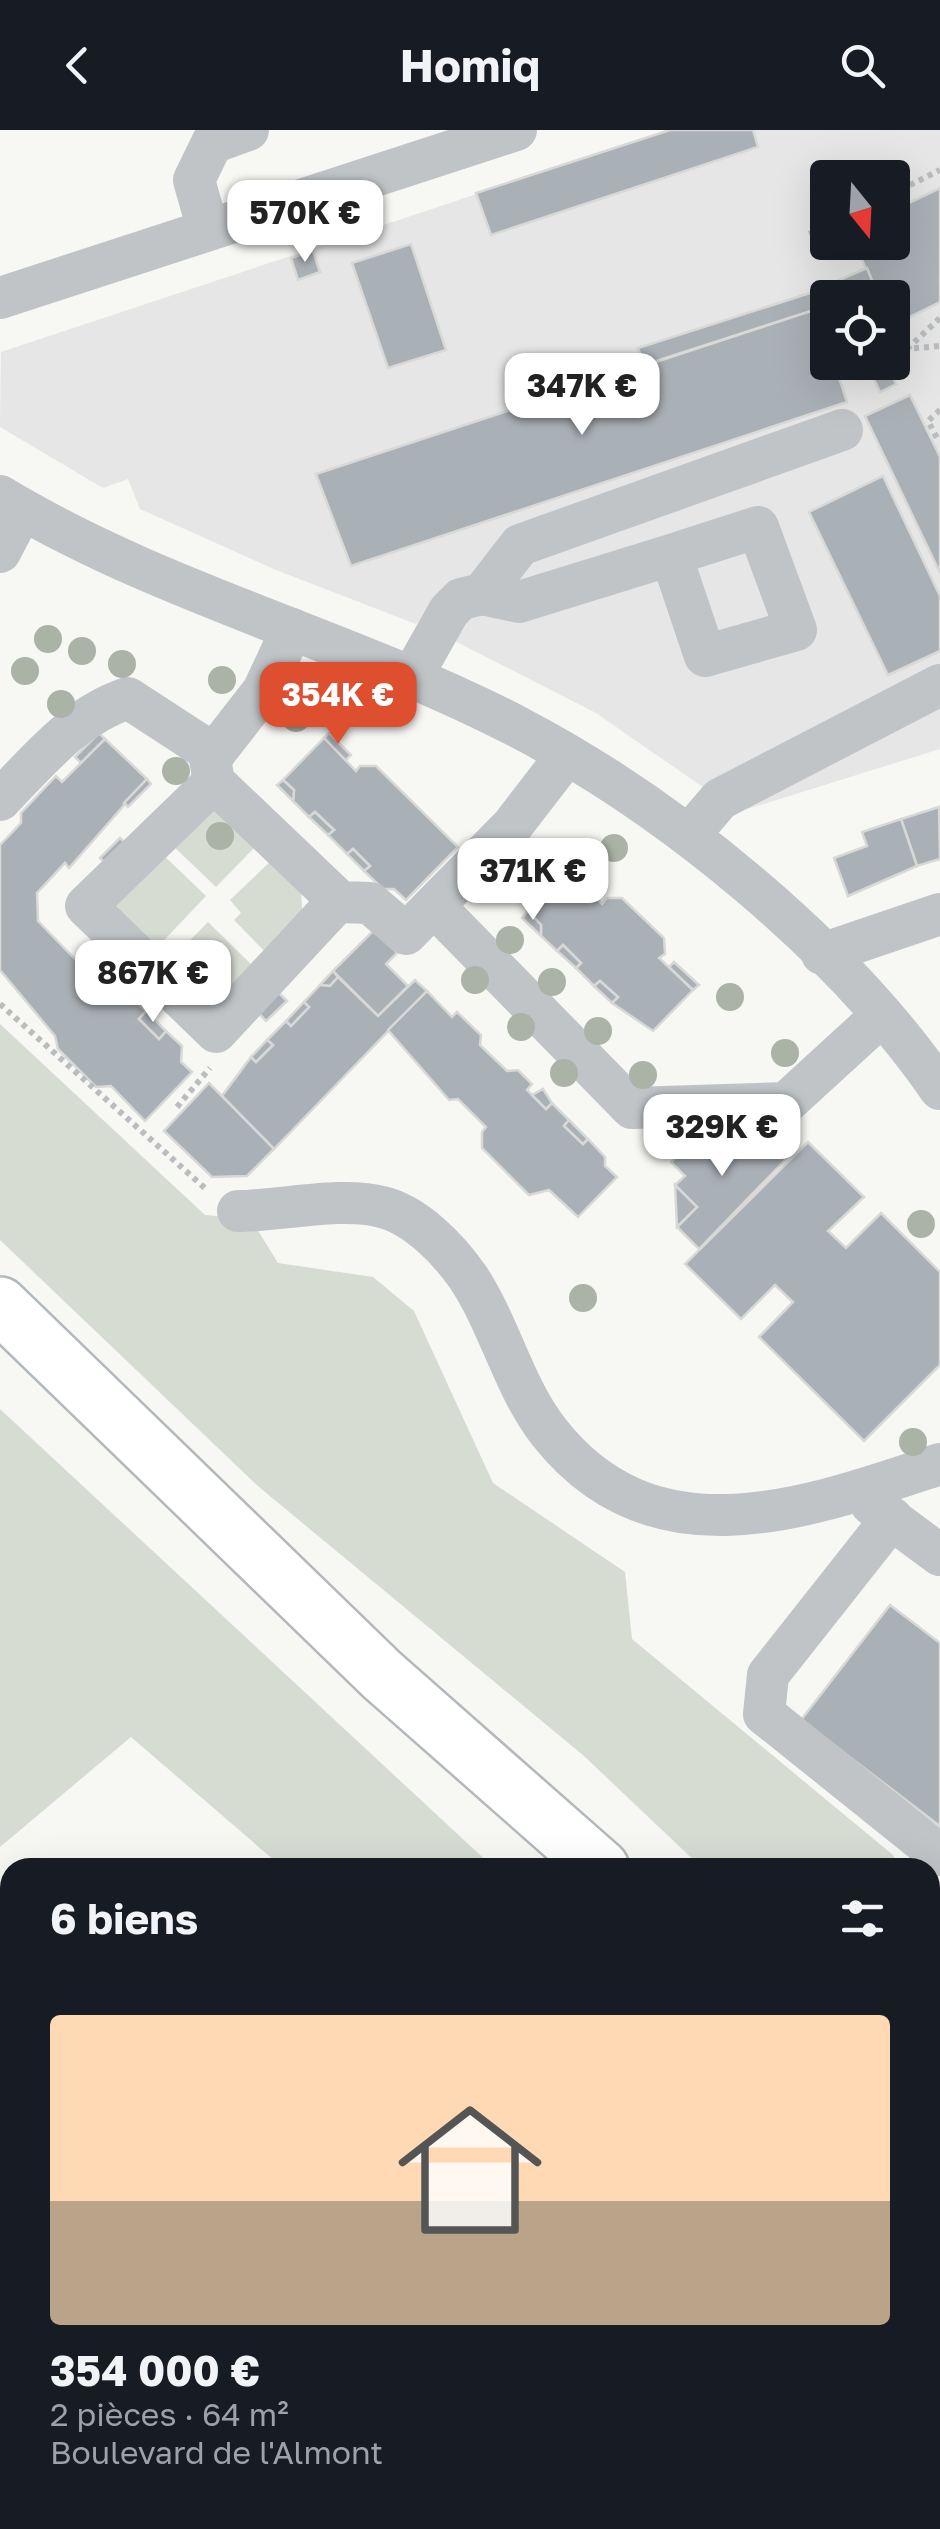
<!DOCTYPE html>
<html lang="fr">
<head>
<meta charset="utf-8">
<style>
  body { margin:0; font-family:"Golos Text",sans-serif; background:#20242c; color:#f1f3f6; height:100vh; display:flex; flex-direction:column; font-size:38px; white-space:nowrap }
  * { box-sizing:border-box; margin:0 }
  p { font-size:32px; color:#9ea1a6 }
  .icon { flex:none; width:55px; height:55px; fill:none; stroke:currentColor; stroke-width:2; stroke-linecap:round; stroke-linejoin:round }
  .map { position:relative; flex:1; overflow:hidden }
  .side { position:absolute; left:0px; top:1728px; width:940px; height:672px; display:flex; flex-direction:column; background:#171b24; border-radius:30px 30px 0 0; box-shadow:0 10px 40px #0002 }
  .side>* { flex:none }
  .needle { width:65px; rotate:162deg }
  .controls { position:absolute; left:810px; top:30px; display:grid; gap:20px }
  .controls a { display:grid; place-items:center; width:100px; height:100px; border-radius:10px; background:#171b24; box-shadow:0 10px 40px #0002; font-size:50px }
  .price { position:absolute; translate:-50% -85px; padding:0 22px; border-radius:20px; background:#fff; color:#222; font-size:32px; line-height:65px; filter:drop-shadow(0 2px 5px #0008) }
  .price::after { content:''; position:absolute; left:50%; top:60px; width:30px; height:22px; margin-left:-15px; background:inherit; clip-path:polygon(0 0,100% 0,50% 100%) }
  .price.selected { background:#dd4f2e; color:#fff }
  ul { padding:0; list-style:none }
  li { display:grid; align-content:center; gap:20px; height:530px; padding:0 50px }
  li+li { border-top:2px solid #363941 }
  li span { display:grid; place-items:center; height:310px; border-radius:10px; color:#555 }
  li>.icon { margin-inline-start:auto }
  span .icon { width:180px; height:180px; fill:#fffc; stroke-width:1 }
  li b { font-size:42px }
  h2 { display:flex; justify-content:space-between; align-items:center; height:120px; padding:0 50px; font-size:42px }
  header { display:flex; justify-content:space-between; align-items:center; height:130px; padding:0 50px; background:#171b24; font-size:45px; font-weight:700 }
  .map>svg:first-child { display:block }
  .built { fill:#e5e6e5; fill-rule:evenodd }
  .green { fill:#d7dcd3 }
  .building { fill:#aab1b6; stroke:#d8d8d6; stroke-width:2.5 }
  .lines { fill:none; stroke-linecap:round; stroke-linejoin:round }
  .major-casing { stroke:#b3b8bb; stroke-width:60 }
  .path { stroke:#babdbf; stroke-width:6; stroke-dasharray:5 5; stroke-linecap:butt }
  .minor { stroke:#c0c4c7; stroke-width:42 }
  .major { stroke:#fff; stroke-width:55 }
  .tree { fill:#aab3a6 }
</style>
</head>
<body>
<header><svg class="icon" aria-label="back" viewBox="0 0 24 24"><path d="M15 5l-7 7 7 7"/></svg>Homiq<svg class="icon" aria-label="search" viewBox="0 0 24 24"><circle cx="10" cy="10" r="6"/><path d="M15 15l6 6"/></svg></header>
<div class="map">
<svg width="940" height="2399" viewBox="0 0 940 2399">
  <rect width="100%" height="100%" fill="#f7f7f4"/>
  <!-- built -->
  <path class="built" d="M670 0H940V619L744 680 720 669 596 583 447 507 435 476 416 494 276 440 140 379 128 349 103 358 0 297 1 222ZM828 48H892V112H828ZM828 168H892V232H828Z"/>
  <!-- green -->
  <g class="green">
    <path d="M213 664 261 711 216 757 168 711Z"/>
    <path d="M157 719 206 766 149 826 99 778Z"/>
    <path d="M274 728 301 756 303 799 272 829 234 790 241 783 230 770Z"/>
    <path d="M208 792 260 843 215 889 163 838Z"/>
    <path d="M0 894 205 1085 251 1089 278 1133 373 1147 414 1181 493 1353 625 1442 632 1509 893 1725 899 1737H701L584 1626 259 1357 0 1110Z"/>
    <path d="M0 1279 493 1737H282L131 1607 0 1717Z"/>
    <path d="M930 1807 940 1815V1933L930 1925Z"/>
    <path d="M930 2088 940 2096V2399H374L363 2390H930Z"/>
  </g>
  <!-- building -->
  <g class="building">
    <path d="M670 0H753L758 17 491 105 476 63Z"/>
    <path d="M940 58V172L893 195 892 168H879L854 112H892V81Z"/>
    <path d="M411 114 446 220 388 238 352 133Z"/>
    <path d="M313 121 320 142 298 150 291 128Z"/>
    <path d="M867 138 879 168H859L863 157 852 162 854 168H828V174L817 179 644 235 638 218 810 163Z"/>
    <path d="M817 179 828 212V232H834L847 272 351 436 316 344Z"/>
    <path d="M866 232H886L896 254 880 262Z"/>
    <path d="M910 265 940 327V443L865 286Z"/>
    <path d="M883 346 940 466V521L888 545 809 382Z"/>
    <path d="M99 603 105 609 81 633 75 627Z"/>
    <path d="M329 603 351 625 345 631 324 608Z"/>
    <path d="M324 608 356 641 360 636H376L458 717 406 770 394 759H383L364 741 370 736 353 719 347 724 328 705 334 700 315 682 309 687 293 671 294 660 283 650Z"/>
    <path d="M105 609 147 649 69 738 65 733 37 763 38 791 75 829 90 828 109 847 104 854 122 872 129 865 146 881 139 889 159 909 166 901 182 916 181 932 192 942 145 991 111 956 96 957 58 919 55 906 0 840V715L21 693V683L56 646 62 652Z"/>
    <path d="M147 649 151 654 128 677 124 673Z"/>
    <path d="M283 650 294 660 293 671 277 655Z"/>
    <path d="M939 677 940 729 917 736 901 689Z"/>
    <path d="M315 682 334 700 328 705 309 687Z"/>
    <path d="M901 689 917 736 848 766 834 728 867 716 862 702Z"/>
    <path d="M120 708 133 720 113 741 100 728Z"/>
    <path d="M353 719 370 736 364 741 347 724Z"/>
    <path d="M572 736 597 759 591 764 567 741Z"/>
    <path d="M567 741 602 774 607 768H622L664 808 665 824 659 828 693 860 653 901 612 873 618 867 600 851 594 856 576 838 581 833 563 815 557 821 541 806V795L528 781Z"/>
    <path d="M528 781 541 795V806L522 788Z"/>
    <path d="M375 799 397 823 386 834 408 856 378 886 333 841Z"/>
    <path d="M563 815 581 833 576 838 557 821Z"/>
    <path d="M674 832 699 855 693 860 669 837Z"/>
    <path d="M333 841 338 847 330 856 320 855Z"/>
    <path d="M338 847 378 886 415 850 427 861 274 1019 222 966 251 927 256 932 273 915 267 910 286 891 291 896 309 877 304 872 320 855 330 856Z"/>
    <path d="M600 851 618 867 612 873 594 856Z"/>
    <path d="M274 858 287 871 266 891 254 878Z"/>
    <path d="M427 861 452 887 457 882 481 905 480 915 507 941 518 940 532 954 527 960 546 979 552 973 569 990 564 996 583 1014 588 1009 605 1027V1036L617 1047 578 1087 549 1060 529 1065 482 1018V1002L486 997 458 969 449 970 388 900Z"/>
    <path d="M304 872 309 877 291 896 286 891Z"/>
    <path d="M146 881 166 901 159 909 139 889Z"/>
    <path d="M267 910 273 915 256 932 251 927Z"/>
    <path d="M209 953 274 1019 247 1046 212 1047 164 1001Z"/>
    <path d="M543 959 552 973 546 979 532 965Z"/>
    <path d="M569 990 588 1009 583 1014 564 996Z"/>
    <path d="M707 996 721 1011 730 1001 752 1023 772 1004 791 1024 699 1119 677 1097 697 1077 675 1055 685 1046 671 1032Z"/>
    <path d="M730 1001 772 1004 752 1023Z"/>
    <path d="M808 1012 864 1067 828 1101 846 1118 881 1083 940 1142V1235L864 1311 759 1207 793 1172 775 1155 741 1189 685 1134Z"/>
    <path d="M675 1055 697 1077 677 1097Z"/>
    <path d="M890 1475 940 1513V1696L801 1590Z"/>
    <path d="M8 1755 10 1806 0 1815V1762Z"/>
  </g>
  <g class="lines">
    <defs>
      <g id="major">
        <path d="M0 1175 382 1545 601 1738"/>
        <path d="M930 1999 940 2007"/>
      </g>
    </defs>
    <!-- major casing -->
    <use href="#major" class="major-casing"/>
    <!-- path -->
    <g class="path">
      <path d="M892 64 940 40"/>
      <path d="M809 104 828 96"/>
      <path d="M897 199 906 219 940 216"/>
      <path d="M907 219 940 188"/>
      <path d="M940 280 928 291 937 308 940 307"/>
      <path d="M0 874 207 1060"/>
      <path d="M177 977 210 938"/>
      <path d="M0 1845 10 1841"/>
    </g>
    <!-- minor -->
    <g class="minor">
      <path d="M208 100 194 50 212 13 248 0"/>
      <path d="M0 168 516 0"/>
      <path d="M0 366C162 464 351 510 518 597 671 677 842 817 940 959"/>
      <path d="M0 422 22 380"/>
      <path d="M482 464 519 472 671 425 705 526 796 500 758 397 671 425"/>
      <path d="M292 499 263 561 210 629 214 652 340 772 370 773 406 804 512 696 566 626"/>
      <path d="M410 550 449 481 461 469 482 464 520 415 842 300"/>
      <path d="M214 652 86 776 216 902 338 771"/>
      <path d="M0 670C39 630 74 586 128 568L214 624"/>
      <path d="M689 705 720 669 940 555"/>
      <path d="M434 776 632 978 786 973 881 886"/>
      <path d="M822 824 940 784"/>
      <path d="M238 1081C281 1081 341 1066 382 1077 416 1085 449 1120 468 1147 500 1195 513 1256 549 1302 654 1436 807 1378 940 1334"/>
      <path d="M871 1374 940 1425"/>
      <path d="M892 1388 768 1545 764 1584 940 1725"/>
    </g>
    <!-- major -->
    <use href="#major" class="major"/>
  </g>
  <!-- trees -->
  <g class="tree">
    <circle cx="48" cy="509" r="14"/>
    <circle cx="82" cy="521" r="14"/>
    <circle cx="122" cy="534" r="14"/>
    <circle cx="25" cy="541" r="14"/>
    <circle cx="222" cy="550" r="14"/>
    <circle cx="61" cy="574" r="14"/>
    <circle cx="296" cy="588" r="14"/>
    <circle cx="176" cy="641" r="14"/>
    <circle cx="220" cy="706" r="14"/>
    <circle cx="614" cy="718" r="14"/>
    <circle cx="510" cy="810" r="14"/>
    <circle cx="475" cy="850" r="14"/>
    <circle cx="552" cy="852" r="14"/>
    <circle cx="730" cy="867" r="14"/>
    <circle cx="521" cy="897" r="14"/>
    <circle cx="598" cy="901" r="14"/>
    <circle cx="785" cy="923" r="14"/>
    <circle cx="564" cy="943" r="14"/>
    <circle cx="643" cy="945" r="14"/>
    <circle cx="921" cy="1094" r="14"/>
    <circle cx="583" cy="1168" r="14"/>
    <circle cx="913" cy="1312" r="14"/>
  </g>
</svg>
<div class="controls">
<a><svg class="needle" viewBox="-14 -14 28 28"><path d="M0-13l5 13h-10z" fill="#e53935"/><path d="M0 13l5-13h-10z" fill="#9ea1a6"/></svg></a>
<a><svg class="icon" aria-label="locate" viewBox="0 0 24 24"><circle cx="12" cy="12" r="6"/><path d="M12 2v4M12 18v4M2 12h4M18 12h4"/></svg></a>
</div>
<b class="price" style="left:305px;top:135px">570K €</b>
<b class="price" style="left:582px;top:308px">347K €</b>
<b class="price selected" style="left:338px;top:617px">354K €</b>
<b class="price" style="left:533px;top:793px">371K €</b>
<b class="price" style="left:153px;top:895px">867K €</b>
<b class="price" style="left:722px;top:1049px">329K €</b>
<section class="side">
<h2>6 biens<svg class="icon" aria-label="filters" viewBox="0 0 24 24"><path d="M4 7h16M4 17h16"/><circle cx="9" cy="7" r="2"/><circle cx="15" cy="17" r="2"/></svg></h2>
<ul>
<li><span style="background:linear-gradient(#ffd9b3 60%,#b9a48a 0)"><svg class="icon" aria-label="home" viewBox="0 0 24 24"><path d="M3 11l9-7 9 7M6 9v11h12V9"/></svg></span><div><b>354 000 €</b><p>2 pièces · 64 m²</p><p>Boulevard de l'Almont</p></div></li>
</ul>
</section>
</div>
</body>
</html>
